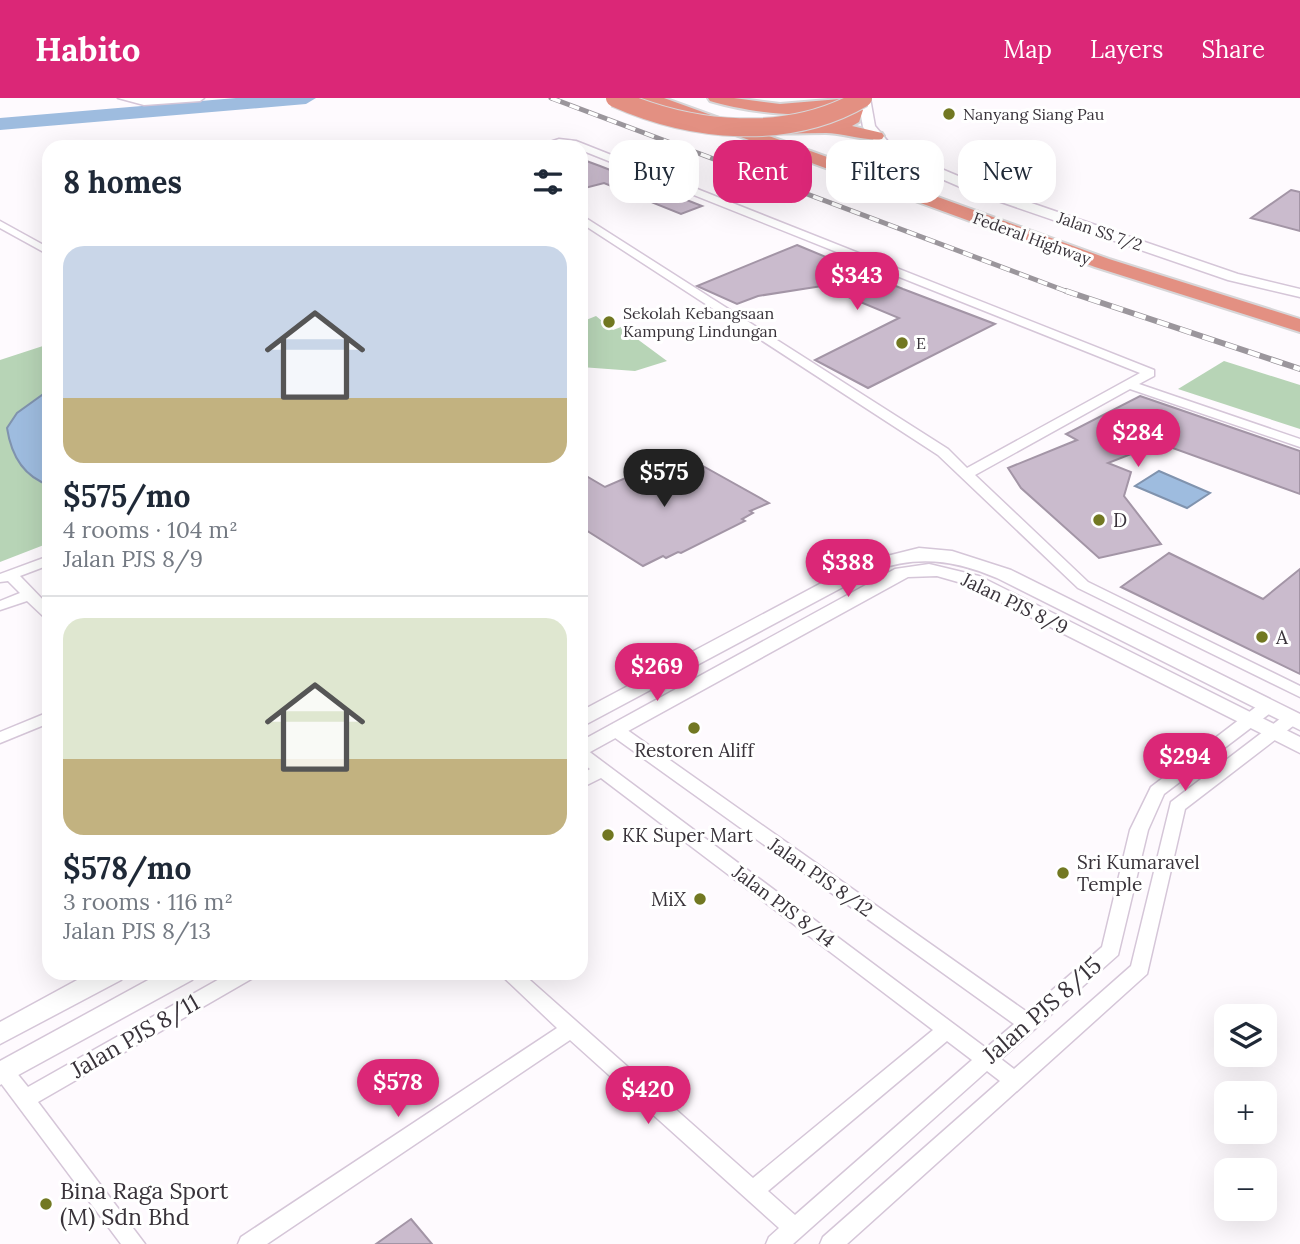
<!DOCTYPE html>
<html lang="en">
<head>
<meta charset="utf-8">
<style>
  body { margin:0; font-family:Lora,serif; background:#f2f2f3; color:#1f2937; height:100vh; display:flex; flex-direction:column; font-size:26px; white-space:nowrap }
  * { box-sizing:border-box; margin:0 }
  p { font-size:23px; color:#747a83 }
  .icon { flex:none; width:38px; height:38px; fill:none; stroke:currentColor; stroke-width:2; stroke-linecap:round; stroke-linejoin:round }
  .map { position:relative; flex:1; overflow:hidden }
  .drawer { position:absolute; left:42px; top:42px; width:546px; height:840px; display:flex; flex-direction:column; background:#fff; border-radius:21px; box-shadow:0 7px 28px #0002 }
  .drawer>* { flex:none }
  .top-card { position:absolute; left:609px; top:42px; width:584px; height:63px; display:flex; gap:14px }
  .controls { position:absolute; left:1214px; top:906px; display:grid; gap:14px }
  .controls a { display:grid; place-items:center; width:63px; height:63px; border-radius:14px; background:#fff; box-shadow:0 7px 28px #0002; font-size:35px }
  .price { position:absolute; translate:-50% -60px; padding:0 16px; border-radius:24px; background:#db2777; color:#fff; font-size:23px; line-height:46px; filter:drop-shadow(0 2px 4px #0008) }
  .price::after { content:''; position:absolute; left:50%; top:42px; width:21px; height:16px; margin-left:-10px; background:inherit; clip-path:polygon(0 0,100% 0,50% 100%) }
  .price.selected { background:#222; color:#fff }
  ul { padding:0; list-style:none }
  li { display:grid; align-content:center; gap:14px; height:371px; padding:0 21px }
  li+li { border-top:2px solid #e0e1e3 }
  li span { display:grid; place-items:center; height:217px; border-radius:21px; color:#555 }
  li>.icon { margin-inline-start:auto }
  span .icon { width:126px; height:126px; fill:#fffc; stroke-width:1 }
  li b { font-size:30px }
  h2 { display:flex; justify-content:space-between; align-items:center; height:84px; padding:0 21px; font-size:30px }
  .tag { padding:0 24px; border-radius:21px; background:#fff; box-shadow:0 7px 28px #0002; font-size:24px; line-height:63px }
  .tag.selected { background:#db2777; color:#fff }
  header { display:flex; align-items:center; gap:42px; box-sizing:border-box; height:98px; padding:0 35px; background:#db2777; color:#fff }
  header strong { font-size:33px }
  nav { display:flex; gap:38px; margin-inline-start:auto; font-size:24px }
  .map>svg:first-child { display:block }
  .green { fill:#b7d4b6 }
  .water { fill:#9ebcdf; stroke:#8093ae; stroke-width:2 }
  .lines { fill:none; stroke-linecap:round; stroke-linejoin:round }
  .river { fill:#9ebcdf; fill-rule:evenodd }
  .building { fill:#cabbcd; stroke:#a395a6; stroke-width:2 }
  .street-casing { stroke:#d5c6d8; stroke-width:3 }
  .secondary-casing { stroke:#d5c6d8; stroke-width:3 }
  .highway-casing { stroke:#d7d6d8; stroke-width:4 }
  .street { fill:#fff; fill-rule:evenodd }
  .secondary { fill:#fff; fill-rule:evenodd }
  .highway { fill:#e39082; fill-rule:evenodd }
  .rail-far1-casing { stroke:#9b969c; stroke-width:5 }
  .rail-casing { stroke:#9b969c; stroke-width:6 }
  .rail-far1 { stroke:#fff; stroke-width:3.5; stroke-dasharray:10; stroke-linecap:butt }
  .rail { stroke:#fff; stroke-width:4.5; stroke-dasharray:12; stroke-linecap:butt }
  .highway-bridge-casing { stroke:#d7d6d8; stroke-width:20; stroke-linecap:butt }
  .highway-bridge { stroke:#e39082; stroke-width:18 }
  .poi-dot { fill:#727822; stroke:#fff; stroke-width:2.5 }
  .labels { text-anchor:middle; stroke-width:6; stroke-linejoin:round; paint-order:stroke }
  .far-poi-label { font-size:16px; fill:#39333a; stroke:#fff; text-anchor:start }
  .far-street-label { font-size:16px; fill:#39333a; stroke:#fff }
  .poi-label { font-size:19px; fill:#39333a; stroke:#fff; text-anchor:start }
  .street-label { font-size:19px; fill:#39333a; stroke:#fff }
  .near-street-label { font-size:23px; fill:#39333a; stroke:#fff }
  .near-poi-label { font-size:23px; fill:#39333a; stroke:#fff; text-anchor:start }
</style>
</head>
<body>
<header>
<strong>Habito</strong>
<nav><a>Map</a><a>Layers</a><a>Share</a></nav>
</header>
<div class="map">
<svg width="1300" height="1146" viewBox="0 0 1300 1146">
  <rect width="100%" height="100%" fill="#fefafe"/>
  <!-- green -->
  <g class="green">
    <path d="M596 218 613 232 621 229 667 263 635 273 581 269V224Z"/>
    <path d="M49 246V445L0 464V262Z"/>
    <path d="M1224 263 1300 287V331L1178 291Z"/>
  </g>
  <!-- water -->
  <g class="water">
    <path d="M49 292V387C22 378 11 356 7 330L17 315Z"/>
    <path d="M1159 373 1210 395 1187 410 1135 388Z"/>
  </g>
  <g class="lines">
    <!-- river -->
    <path class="river" d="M236 0H316L306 6 0 32V20Z"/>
  </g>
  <!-- building -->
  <g class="building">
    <path d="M581 61 600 68 702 108 681 116 604 85 581 91Z"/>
    <path d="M1291 92 1300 94V133L1251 120Z"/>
    <path d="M797 147 903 191 995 226 868 290 815 262 899 220 822 188 758 198 737 206 697 188Z"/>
    <path d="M1140 298 1300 353V396L1159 345 1108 365 1131 374 1124 398 1161 446 1099 460 1021 390 1008 370 1077 342 1066 336Z"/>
    <path d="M685 358 769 405 750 413 753 415 742 421 745 423 681 455 678 454 666 460 663 458 643 468 581 429V375L605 389 651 369 666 366Z"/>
    <path d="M1169 455 1263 501 1300 471V576L1121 489Z"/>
    <path d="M411 1121 432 1146H376Z"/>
  </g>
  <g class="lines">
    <defs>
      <g id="street">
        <path d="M118 0H204L200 3 144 7Z"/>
        <path d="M559 41 576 43 1154 272V278L1139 286 1300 341V349L1130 291 975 377 1088 484 1300 588V599L1078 490 938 357 581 125V117L948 351 967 370 1140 275 581 52V49L559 47 535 49Z"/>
        <path d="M0 123 49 150V157L0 130Z"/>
        <path d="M49 458V467L20 478 49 508V521L44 519 27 503 0 512V503L20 495 8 483 0 484V476Z"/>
        <path d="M1267 604 1275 609 1273 613 1164 696 1148 732 1118 857 1001 961 1014 971 1131 868 1171 704 1285 617H1297L1299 621 1297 625 1185 711 1147 876 847 1146H820L823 1139 1000 983 987 973 793 1146H766L769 1139 779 1130 570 942 267 1146H238L241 1139 557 930 499 875H522L753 1080 933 932 601 680 581 690V677L590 671 581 664V651L587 652 986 950 1014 926 611 637 609 633 611 629H623L1027 914 1102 849 1130 732 1151 689 1261 605ZM947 943 972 962 795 1117 768 1093Z"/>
        <path d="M49 614V625L0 645V634Z"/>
        <path d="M230 875H256L253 880 38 1004 145 1146H121L0 984V967L11 968 28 989Z"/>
      </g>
      <g id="secondary">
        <path d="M858 0H870L875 28 890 46 908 57 982 88 1238 176 1300 191V199L1228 182 972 94 900 63 882 52 863 29Z"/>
        <path d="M919 450 952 453 1011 472 1300 616V632L997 480C954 462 918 457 873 473L581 629V613L859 465Z"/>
        <path d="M929 466 979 478 1300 639V655L965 486 937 478 908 479 581 659V643L895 471Z"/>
        <path d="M90 875H125L121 882 0 946V924Z"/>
        <path d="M161 875H196L192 882 0 987V963Z"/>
      </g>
      <g id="highway">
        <path d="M641 0H664L1109 161 1300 221V234L1095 169 643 3Z"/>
        <path d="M708 0H734L780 6 852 0C825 28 744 13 710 3Z"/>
        <path d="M855 7 863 12 859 24 852 28 882 35 884 38 882 41C870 44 841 35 826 35 807 35 788 36 769 35L761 30 769 25 822 26 846 18 849 9Z"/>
      </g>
    </defs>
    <!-- street casing -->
    <use href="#street" class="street-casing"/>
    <!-- secondary casing -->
    <use href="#secondary" class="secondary-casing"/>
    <!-- highway casing -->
    <use href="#highway" class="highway-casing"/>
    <!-- street -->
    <use href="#street" class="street"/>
    <!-- secondary -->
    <use href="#secondary" class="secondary"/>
    <!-- highway -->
    <use href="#highway" class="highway"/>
    <defs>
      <path id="rail-far1" d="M551 0 1071 195"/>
      <path id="rail" d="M1066 193 1300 271"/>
    </defs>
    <!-- rail-far1 casing -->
    <use href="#rail-far1" class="rail-far1-casing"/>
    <!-- rail casing -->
    <use href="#rail" class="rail-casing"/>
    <!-- rail-far1 -->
    <use href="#rail-far1" class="rail-far1"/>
    <!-- rail -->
    <use href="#rail" class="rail"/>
    <defs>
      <path id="highway-bridge" d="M615 0C691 34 788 44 863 0"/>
    </defs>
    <!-- highway-bridge casing -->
    <use href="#highway-bridge" class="highway-bridge-casing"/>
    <!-- highway-bridge -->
    <use href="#highway-bridge" class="highway-bridge"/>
  </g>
  <!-- markers -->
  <g class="poi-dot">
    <circle cx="949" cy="16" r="7"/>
    <circle cx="609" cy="224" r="7"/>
    <circle cx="902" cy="245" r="7"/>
    <circle cx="1099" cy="422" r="7"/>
    <circle cx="1262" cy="539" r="7"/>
    <circle cx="694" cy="630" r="7"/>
    <circle cx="608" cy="737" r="7"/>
    <circle cx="1063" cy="775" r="7"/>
    <circle cx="700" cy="801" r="7"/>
    <circle cx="46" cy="1106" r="7"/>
  </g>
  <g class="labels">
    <!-- far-poi labels -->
    <g class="far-poi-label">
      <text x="963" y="22">Nanyang Siang Pau</text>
      <text x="623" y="221">Sekolah Kebangsaan<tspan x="623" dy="18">Kampung Lindungan</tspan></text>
      <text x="916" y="251">E</text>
    </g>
    <!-- far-street labels -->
    <g class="far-street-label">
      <text transform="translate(1100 133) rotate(19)" y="6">Jalan SS 7/2</text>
      <text transform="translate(1032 140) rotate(20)" y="6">Federal Highway</text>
    </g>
    <!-- poi labels -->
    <g class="poi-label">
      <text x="1113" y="429">D</text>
      <text x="1276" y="546">A</text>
      <text x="694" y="659" text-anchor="middle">Restoren Aliff</text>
      <text x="622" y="744">KK Super Mart</text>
      <text x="1077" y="771">Sri Kumaravel<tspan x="1077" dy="22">Temple</tspan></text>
      <text x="686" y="808" text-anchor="end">MiX</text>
    </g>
    <!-- street labels -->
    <g class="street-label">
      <text transform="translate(1015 505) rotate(26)" y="7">Jalan PJS 8/9</text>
      <text transform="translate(821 779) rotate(35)" y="7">Jalan PJS 8/12</text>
      <text transform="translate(784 808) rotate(37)" y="7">Jalan PJS 8/14</text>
    </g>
    <!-- near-street labels -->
    <g class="near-street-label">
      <text transform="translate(1042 912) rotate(-41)" y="8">Jalan PJS 8/15</text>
      <text transform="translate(135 938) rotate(-30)" y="8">Jalan PJS 8/11</text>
    </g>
    <!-- near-poi labels -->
    <g class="near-poi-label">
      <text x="60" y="1101">Bina Raga Sport<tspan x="60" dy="26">(M) Sdn Bhd</tspan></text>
    </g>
  </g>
</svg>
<div class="controls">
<a><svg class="icon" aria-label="layers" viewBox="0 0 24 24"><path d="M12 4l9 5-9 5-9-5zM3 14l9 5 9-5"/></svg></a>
<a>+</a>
<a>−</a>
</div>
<b class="price" style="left:857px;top:214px">$343</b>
<b class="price" style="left:1138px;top:371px">$284</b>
<b class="price selected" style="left:664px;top:411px">$575</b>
<b class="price" style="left:848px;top:501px">$388</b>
<b class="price" style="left:657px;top:605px">$269</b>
<b class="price" style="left:1185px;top:695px">$294</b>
<b class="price" style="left:398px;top:1021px">$578</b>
<b class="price" style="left:648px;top:1028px">$420</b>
<div class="top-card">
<a class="tag">Buy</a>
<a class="tag selected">Rent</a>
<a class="tag">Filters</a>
<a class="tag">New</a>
</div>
<section class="drawer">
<h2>8 homes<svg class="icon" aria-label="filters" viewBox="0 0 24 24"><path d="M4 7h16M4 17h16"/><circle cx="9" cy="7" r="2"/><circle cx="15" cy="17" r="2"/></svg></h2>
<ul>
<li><span style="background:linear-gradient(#c9d6e8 70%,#c2b280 0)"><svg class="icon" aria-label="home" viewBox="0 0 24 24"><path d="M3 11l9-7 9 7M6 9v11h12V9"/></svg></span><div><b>$575/mo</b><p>4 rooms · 104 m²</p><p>Jalan PJS 8/9</p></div></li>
<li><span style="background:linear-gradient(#dfe7d0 65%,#c2b280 0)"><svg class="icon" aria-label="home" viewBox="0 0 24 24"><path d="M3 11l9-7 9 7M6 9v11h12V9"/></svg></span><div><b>$578/mo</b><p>3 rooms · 116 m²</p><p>Jalan PJS 8/13</p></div></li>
</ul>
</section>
</div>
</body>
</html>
